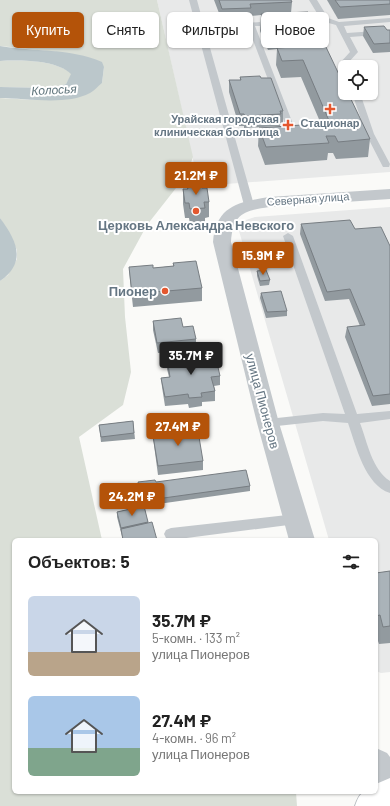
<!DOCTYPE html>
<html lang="ru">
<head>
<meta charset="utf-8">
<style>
  body { margin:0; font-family:Barlow,sans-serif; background:#f6f6f6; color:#222; height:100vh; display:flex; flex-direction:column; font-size:15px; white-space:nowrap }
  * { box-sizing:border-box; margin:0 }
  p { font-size:13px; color:#767676 }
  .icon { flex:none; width:22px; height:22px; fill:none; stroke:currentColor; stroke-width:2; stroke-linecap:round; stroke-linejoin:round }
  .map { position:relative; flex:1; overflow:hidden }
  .side { position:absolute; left:12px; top:538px; width:366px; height:256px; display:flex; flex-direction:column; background:#fff; border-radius:6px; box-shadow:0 1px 3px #0004 }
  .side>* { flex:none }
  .guide { position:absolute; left:12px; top:12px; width:366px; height:36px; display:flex; gap:8px }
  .buttons { position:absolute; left:338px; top:60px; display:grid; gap:8px }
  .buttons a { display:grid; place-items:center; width:40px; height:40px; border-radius:6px; background:#fff; box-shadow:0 1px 3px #0004; font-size:20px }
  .price { position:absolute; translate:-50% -34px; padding:0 9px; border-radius:4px; background:#b45309; color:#fff; font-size:13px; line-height:26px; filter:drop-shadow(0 1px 2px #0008) }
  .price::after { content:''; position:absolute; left:50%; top:24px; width:12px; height:9px; margin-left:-6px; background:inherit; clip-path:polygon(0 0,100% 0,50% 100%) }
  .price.active { background:#222; color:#fff }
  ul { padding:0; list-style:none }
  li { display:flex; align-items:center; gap:12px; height:100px; padding:0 16px }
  li span { display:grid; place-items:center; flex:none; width:112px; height:80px; border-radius:6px; color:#555 }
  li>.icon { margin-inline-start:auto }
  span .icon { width:48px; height:48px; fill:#fffc; stroke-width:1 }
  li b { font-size:17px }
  h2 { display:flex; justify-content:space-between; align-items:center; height:48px; padding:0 16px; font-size:17px }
  .tag { padding:0 14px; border-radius:6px; background:#fff; box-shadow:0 1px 3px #0004; font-size:14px; line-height:36px }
  .tag.active { background:#b45309; color:#fff }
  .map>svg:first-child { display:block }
  .built { fill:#e8e9e9; fill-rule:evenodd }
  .green { fill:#dadfd7 }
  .water { fill:#bbc7cb }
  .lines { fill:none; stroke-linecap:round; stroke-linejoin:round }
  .primary-casing { stroke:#b5babe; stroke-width:2 }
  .service { fill:#c3c8cc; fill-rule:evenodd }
  .minor { fill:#c3c8cc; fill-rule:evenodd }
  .primary { fill:#fff; fill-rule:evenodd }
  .wall { fill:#929a9f }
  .shaded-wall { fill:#777d82 }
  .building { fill:#aab3b9; stroke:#777d82 }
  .poi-dot { fill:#e4572e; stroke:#fff; stroke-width:1.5 }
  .labels { text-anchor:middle; stroke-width:4; stroke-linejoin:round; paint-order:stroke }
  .far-poi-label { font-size:11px; font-weight:bold; fill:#657683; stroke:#fff; text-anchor:end }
  .far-street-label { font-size:11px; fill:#657683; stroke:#fff }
  .far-water-label { font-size:12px; font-style:italic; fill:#60757c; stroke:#fff }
  .poi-label { font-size:13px; font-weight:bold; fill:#657683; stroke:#fff }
  .street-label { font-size:13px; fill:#657683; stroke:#fff }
</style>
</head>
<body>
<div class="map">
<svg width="390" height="806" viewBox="0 0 390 806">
  <rect width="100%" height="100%" fill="#fafaf8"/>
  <!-- built -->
  <g class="built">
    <path d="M157 0H390V172L199 186ZM345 67H371V93H345Z"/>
    <path d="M390 207V672L381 673 376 671V540H329L239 231 241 225 246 220 255 217Z"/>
  </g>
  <!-- green -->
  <g class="green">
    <path d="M0 0H157L193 157 187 174 147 225 123 269 125 317 131 372 123 405 79 437 102 540H14V792H296L297 806H0V281L8 275 17 259V250L0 218V98L34 100 102 83 104 67 75 55 66 53 0 46Z"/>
    <path d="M0 61C21 60 56 60 72 74L66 84 54 88 0 87Z"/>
  </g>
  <!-- water -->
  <g class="water">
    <path d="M0 46C34 52 70 48 102 62L104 67 102 83C98 86 94 91 90 93 66 106 26 98 0 98V87L54 88 66 84 71 74C57 60 20 60 0 61Z"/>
    <path d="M0 218C17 241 27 262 0 281Z"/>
  </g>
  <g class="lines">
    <defs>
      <path id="primary" d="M390 778V806H355C360 792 361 792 376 792V784Z"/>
    </defs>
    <!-- primary casing -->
    <use href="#primary" class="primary-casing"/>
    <!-- service -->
    <g class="service">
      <path d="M189 0H197L204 26 260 22V26H255L293 124 292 130 282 135 235 138 254 205 252 207H246L244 205ZM248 27 285 124V127L280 130 234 133 205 30Z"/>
      <path d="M309 0H317L328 18 339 22 390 18V22L344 26 347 33 390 30V34L350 37 358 52 348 63 349 67H345V72H342L340 63 350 52 336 25 325 22 296 24 292 22 296 20 320 18Z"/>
      <path d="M352 93H360L374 134 390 164 389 167H383L366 134Z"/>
      <path d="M288 233 293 236 357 414 390 411V419L360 423C367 441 372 470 390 481V493C365 485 356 446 348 423L323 421 268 427 264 426 262 423 264 420 268 419 323 413 345 414 283 236Z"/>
      <path d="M296 514 301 515 303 519 301 523 296 524 171 540 166 538 164 534 166 530 171 528Z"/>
    </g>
    <!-- minor -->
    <g class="minor">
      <path d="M390 189V199L269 207C243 211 233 214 231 242L279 423 315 540H289L257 423 213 242C216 206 238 202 269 197Z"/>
      <path d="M376 748 387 753 390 757V796L379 792 376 787Z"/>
    </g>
    <!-- primary -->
    <use href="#primary" class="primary"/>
  </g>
  <!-- wall -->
  <g class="wall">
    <path d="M214 0H294H291L292 2 291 13 317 30 315 46 370 139 368 157 336 159 333 153H328L327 160 265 165 258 146 259 128 321 124 301 77 281 78 276 65 277 49 268 50 260 31 261 15 251 16V19L222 21Z"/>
    <path d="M327 0H390V15L338 19Z"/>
    <path d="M364 27 387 30H390V52L373 53 363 36Z"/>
    <path d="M240 77 261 78 283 111V123H280V126L244 128V126H239L229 92V80H240Z"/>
    <path d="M187 185 202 188 209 202V217L205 218V224H190L189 218H185L183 204V189H187Z"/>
    <path d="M301 224 355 229 390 246V404L372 406 345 337 347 327 360 326 349 299 325 301 300 234Z"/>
    <path d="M173 263 202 288V301L133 307 130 280 129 267 153 268 173 266Z"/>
    <path d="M257 271 270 280 269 285 260 286 257 276Z"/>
    <path d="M261 293 287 311V316L266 318 260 298Z"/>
    <path d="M153 321 196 339V349L158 353 153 330Z"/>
    <path d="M167 359 220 376V385L214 386 215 391V401L202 402V406L189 408 188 404 165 406 162 387 161 378 169 377 167 369Z"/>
    <path d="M133 421 135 439 101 442 99 425Z"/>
    <path d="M170 428 184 433 203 461V470L158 475 154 445 153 436 170 434Z"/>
    <path d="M138 482H156L250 486V491L144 506 148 523 157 540H123L117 517V512L142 506Z"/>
    <path d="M390 571V643L379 644 376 635V573Z"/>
  </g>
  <!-- shaded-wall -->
  <path class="shaded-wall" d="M148 522 149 527 122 533 121 528Z"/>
  <!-- building -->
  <g class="building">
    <path d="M219 0H291L292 2 250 4 251 8 222 9Z"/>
    <path d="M335 0H390V4L340 7Z"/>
    <path d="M308 12 317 30 269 33 261 14Z"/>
    <path d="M384 26 387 30H390V43L374 44 364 27Z"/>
    <path d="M325 45 345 87V93H348L370 139 338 142 335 136H326L329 143 266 147 259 128 330 123 303 60 282 61 277 48Z"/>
    <path d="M260 76 261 78H271L283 111H280L281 114 245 116 244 114H240L229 80H241L240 77Z"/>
    <path d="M187 185H202V188H207L209 202H204L205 208 190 209 189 203H185L183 189H188Z"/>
    <path d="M350 220 355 229 381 227 390 246V394L373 396 347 327 365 325 350 289 327 292 301 224Z"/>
    <path d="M196 261 202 288 132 294 129 267 153 265V268L174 266 173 263Z"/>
    <path d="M266 270 270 280 260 281 257 271Z"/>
    <path d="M281 291 287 311 267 312 261 293Z"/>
    <path d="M181 318 183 327 193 326 196 339 157 343 153 321Z"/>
    <path d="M215 354 220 376 211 377 215 391 201 393 202 397 189 398 188 394 165 397 161 378 170 377 167 359Z"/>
    <path d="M133 421 134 433 101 437 99 425Z"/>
    <path d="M183 426 184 433 198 431 203 461 158 466 153 436 171 434 170 428Z"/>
    <path d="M246 470 250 486 142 501 138 482 155 480 156 482Z"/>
    <path d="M144 506 148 522 121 528 117 512Z"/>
    <path d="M152 522 157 540H123L121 529Z"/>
    <path d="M390 571V626L383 627 380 615 376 616V573Z"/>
  </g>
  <!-- markers -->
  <g class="poi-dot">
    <path d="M328 103h4v4h4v4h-4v4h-4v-4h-4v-4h4z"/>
    <path d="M286 119h4v4h4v4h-4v4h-4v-4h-4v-4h4z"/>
    <circle cx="196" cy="211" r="4"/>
    <circle cx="165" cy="291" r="4"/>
  </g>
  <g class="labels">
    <!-- far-poi labels -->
    <g class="far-poi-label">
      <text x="279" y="123">Урайская городская<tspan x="279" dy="13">клиническая больница</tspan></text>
      <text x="330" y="127" text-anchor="middle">Стационар</text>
    </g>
    <!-- far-street labels -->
    <g class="far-street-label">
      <text transform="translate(308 199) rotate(-4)" y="4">Северная улица</text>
    </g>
    <!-- far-water labels -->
    <g class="far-water-label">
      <text transform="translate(54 90) rotate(-3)" y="4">Колосья</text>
    </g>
    <!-- poi labels -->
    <g class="poi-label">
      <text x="196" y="230">Церковь Александра Невского</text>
      <text x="157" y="296" text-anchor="end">Пионер</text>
    </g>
    <!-- street labels -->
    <g class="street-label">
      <text transform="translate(263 401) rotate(75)" y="5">улица Пионеров</text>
    </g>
  </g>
</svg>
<div class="buttons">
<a><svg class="icon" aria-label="locate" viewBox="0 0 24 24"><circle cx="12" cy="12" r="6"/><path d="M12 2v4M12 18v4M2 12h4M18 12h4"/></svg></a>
</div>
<b class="price" style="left:196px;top:196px">21.2M ₽</b>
<b class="price" style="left:263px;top:276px">15.9M ₽</b>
<b class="price active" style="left:191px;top:376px">35.7M ₽</b>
<b class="price" style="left:178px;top:447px">27.4M ₽</b>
<b class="price" style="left:132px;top:517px">24.2M ₽</b>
<div class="guide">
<a class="tag active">Купить</a>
<a class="tag">Снять</a>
<a class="tag">Фильтры</a>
<a class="tag">Новое</a>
</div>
<section class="side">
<h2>Объектов: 5<svg class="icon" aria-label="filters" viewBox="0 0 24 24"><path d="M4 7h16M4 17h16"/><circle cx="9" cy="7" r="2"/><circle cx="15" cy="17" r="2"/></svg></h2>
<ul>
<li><span style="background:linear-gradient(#c9d6e8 70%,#b9a48a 0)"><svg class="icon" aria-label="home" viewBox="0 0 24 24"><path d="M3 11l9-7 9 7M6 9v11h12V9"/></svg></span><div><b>35.7M ₽</b><p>5-комн. · 133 m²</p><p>улица Пионеров</p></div></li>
<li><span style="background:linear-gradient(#a9c7e8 65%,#7fa58c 0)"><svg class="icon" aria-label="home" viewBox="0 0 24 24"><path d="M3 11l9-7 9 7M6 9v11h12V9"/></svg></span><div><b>27.4M ₽</b><p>4-комн. · 96 m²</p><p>улица Пионеров</p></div></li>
</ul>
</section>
</div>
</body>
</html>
